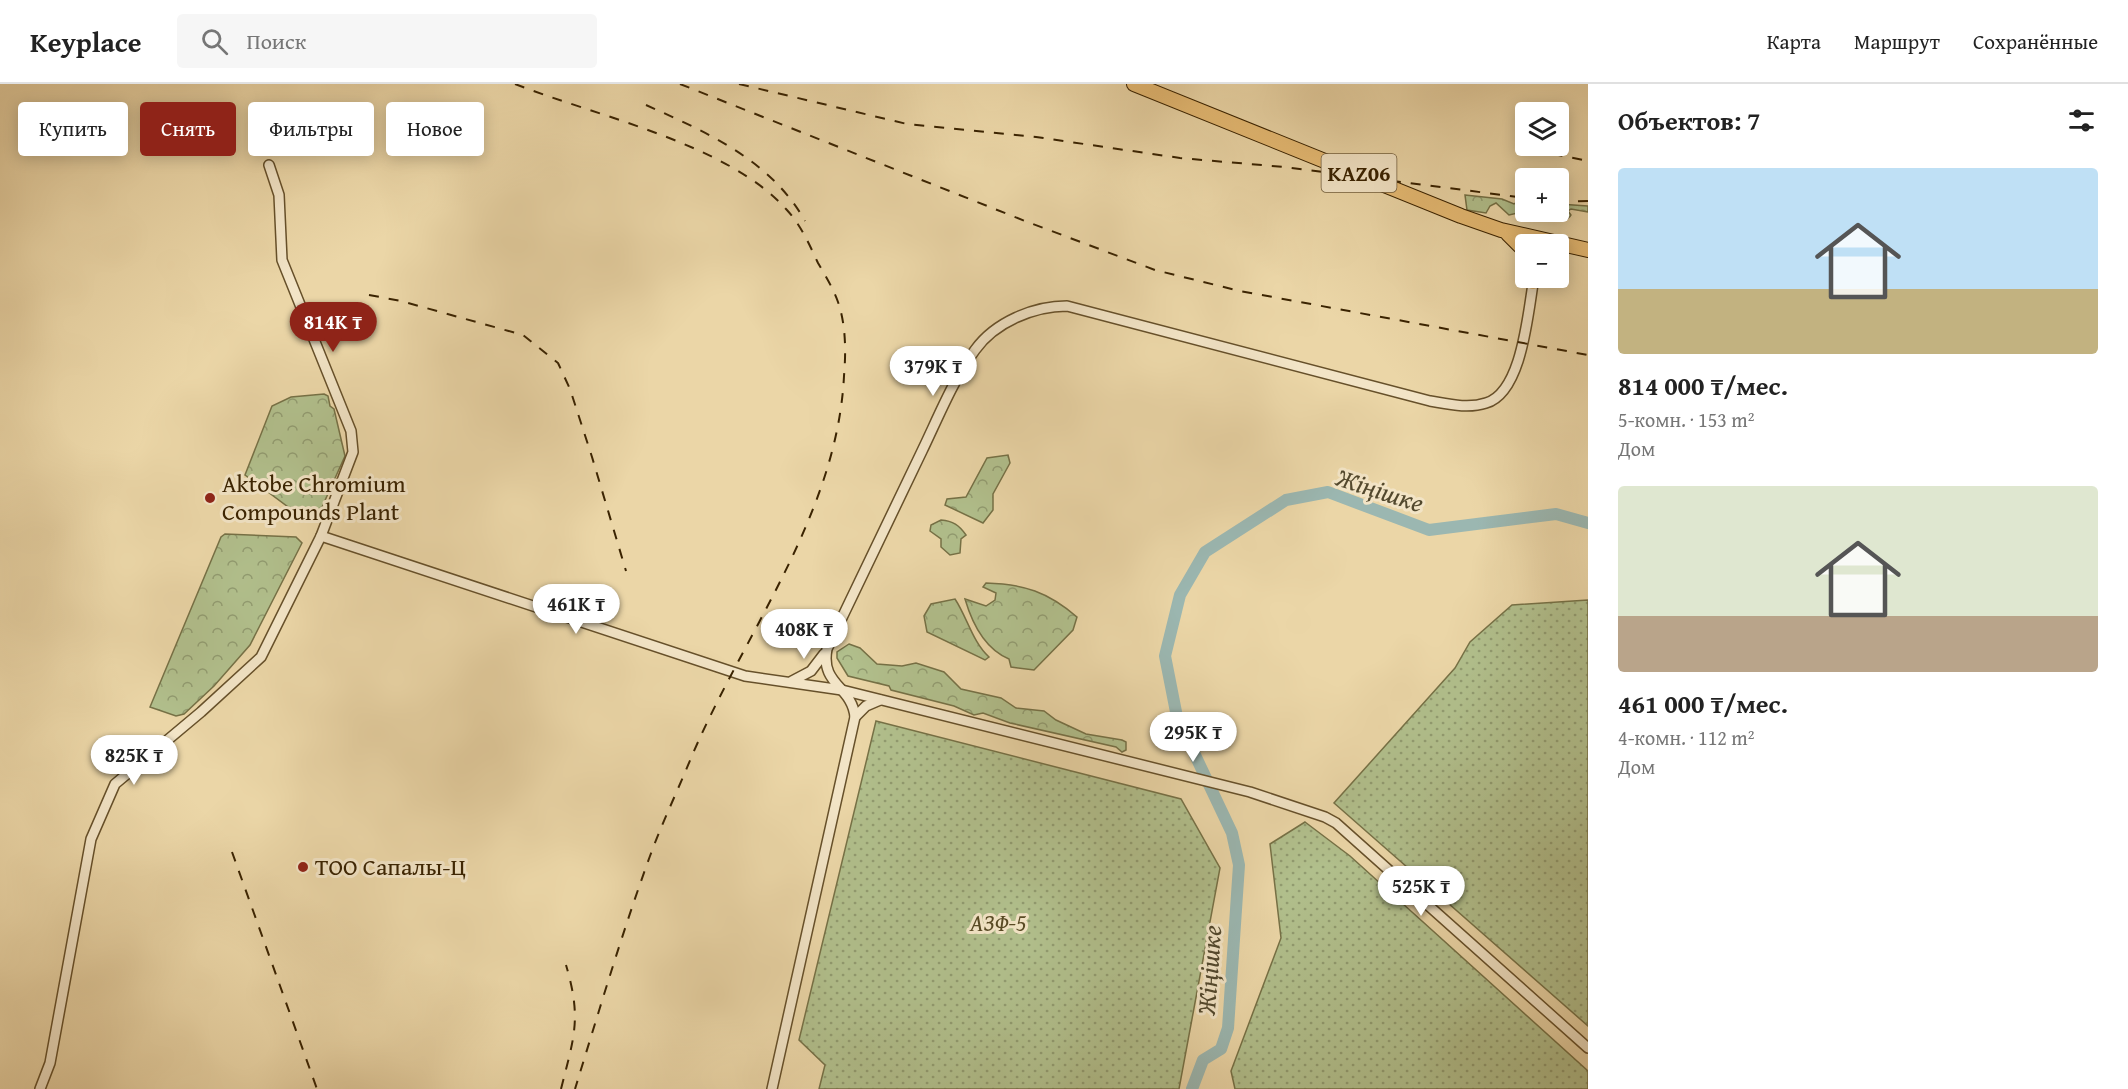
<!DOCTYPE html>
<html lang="ru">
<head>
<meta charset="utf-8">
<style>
  body { margin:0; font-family:"Gentium Book Plus",serif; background:#f6f6f6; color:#222; height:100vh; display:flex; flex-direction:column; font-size:22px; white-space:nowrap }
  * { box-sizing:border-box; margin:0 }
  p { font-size:20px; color:#767676 }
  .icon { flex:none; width:33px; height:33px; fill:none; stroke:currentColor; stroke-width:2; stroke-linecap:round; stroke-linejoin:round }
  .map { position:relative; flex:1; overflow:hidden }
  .sheet { display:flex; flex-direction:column; background:#fff; width:540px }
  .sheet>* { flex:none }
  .guide { position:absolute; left:18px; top:18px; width:570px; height:54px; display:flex; gap:12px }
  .tools { position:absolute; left:1515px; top:18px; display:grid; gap:12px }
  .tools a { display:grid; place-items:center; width:54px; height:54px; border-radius:6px; background:#fff; box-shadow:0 3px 15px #0003; font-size:30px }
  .price { position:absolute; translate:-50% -51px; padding:0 14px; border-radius:21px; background:#fff; color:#222; font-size:20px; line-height:39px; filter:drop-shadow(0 2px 3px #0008) }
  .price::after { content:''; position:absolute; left:50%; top:36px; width:18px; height:14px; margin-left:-9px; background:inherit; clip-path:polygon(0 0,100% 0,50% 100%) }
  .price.on { background:#8f2418; color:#fff }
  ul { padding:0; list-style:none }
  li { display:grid; align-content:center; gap:12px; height:318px; padding:0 30px }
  li span { display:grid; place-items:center; height:186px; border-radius:6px; color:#555 }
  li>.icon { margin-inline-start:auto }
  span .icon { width:108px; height:108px; fill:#fffc; stroke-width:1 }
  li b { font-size:26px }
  h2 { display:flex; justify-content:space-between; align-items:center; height:72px; padding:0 30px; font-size:26px }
  .pill { padding:0 21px; border-radius:6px; background:#fff; box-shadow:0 3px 15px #0003; font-size:21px; line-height:54px }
  .pill.on { background:#8f2418; color:#fff }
  header { display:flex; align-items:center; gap:36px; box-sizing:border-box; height:84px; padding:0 30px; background:#fff; border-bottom:2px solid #e0e0e0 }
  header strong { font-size:28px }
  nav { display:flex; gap:33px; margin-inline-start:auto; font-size:21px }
  .search { width:420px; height:54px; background:#f6f6f6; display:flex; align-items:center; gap:15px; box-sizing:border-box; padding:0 21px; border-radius:6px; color:#767676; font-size:22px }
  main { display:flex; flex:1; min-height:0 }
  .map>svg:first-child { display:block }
  .forest { fill:url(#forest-crowns); stroke:#767146; stroke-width:1.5 }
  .garden { fill:url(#garden-dots); stroke:#767146; stroke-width:1.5 }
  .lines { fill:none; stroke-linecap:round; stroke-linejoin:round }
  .river { stroke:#9bb7b1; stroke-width:12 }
  .minor-casing { stroke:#66502a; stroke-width:12 }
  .highway-casing { stroke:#3a2301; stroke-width:16 }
  .minor { stroke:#f2e4c6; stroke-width:9 }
  .highway { stroke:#e6bb74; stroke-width:14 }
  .rail { stroke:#3a2301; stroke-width:2; stroke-dasharray:10 10; stroke-linecap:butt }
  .poi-dot { fill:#8f2418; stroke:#f2e4c6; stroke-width:2 }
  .labels { text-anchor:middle; stroke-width:6; stroke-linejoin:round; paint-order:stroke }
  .shield { fill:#f2e4c6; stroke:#715d3c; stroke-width:1.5 }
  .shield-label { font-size:22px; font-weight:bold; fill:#3a2301 }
  .poi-label { font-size:24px; fill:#3a2301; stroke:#f2e4c6; text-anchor:start }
  .park-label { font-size:24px; font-style:italic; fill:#584a24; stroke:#f2e4c6 }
  .water-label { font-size:26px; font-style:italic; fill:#52482d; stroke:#f2e4c6 }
</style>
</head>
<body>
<header>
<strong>Keyplace</strong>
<div class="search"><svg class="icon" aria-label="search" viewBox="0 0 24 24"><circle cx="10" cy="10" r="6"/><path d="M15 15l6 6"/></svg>Поиск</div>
<nav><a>Карта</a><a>Маршрут</a><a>Сохранённые</a></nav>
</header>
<main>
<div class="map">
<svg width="1588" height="1005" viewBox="0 0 1588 1005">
  <defs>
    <pattern id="forest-crowns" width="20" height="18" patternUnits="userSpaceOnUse" patternTransform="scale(1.5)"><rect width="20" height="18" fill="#b1bf8c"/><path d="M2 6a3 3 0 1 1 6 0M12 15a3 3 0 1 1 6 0" fill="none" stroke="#919b70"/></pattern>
    <pattern id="garden-dots" width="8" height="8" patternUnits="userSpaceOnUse" patternTransform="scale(1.5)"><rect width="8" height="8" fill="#b1bf8c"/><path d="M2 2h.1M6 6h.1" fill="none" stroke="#919b70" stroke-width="1.8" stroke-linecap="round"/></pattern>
  </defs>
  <rect width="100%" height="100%" fill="#ebd6a7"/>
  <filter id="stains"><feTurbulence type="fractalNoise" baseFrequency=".00333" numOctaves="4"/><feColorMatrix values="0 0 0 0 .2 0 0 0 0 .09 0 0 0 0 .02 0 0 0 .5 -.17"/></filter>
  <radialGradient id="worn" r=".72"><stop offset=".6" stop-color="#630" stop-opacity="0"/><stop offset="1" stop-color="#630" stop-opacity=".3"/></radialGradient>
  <!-- forest -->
  <g class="forest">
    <path d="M1465 111 1502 115 1514 120 1518 117H1525L1526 128H1541L1532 132 1522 128 1509 131 1496 119 1490 122 1486 129 1467 126Z"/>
    <path d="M1559 120 1588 122V128L1571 125 1568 127 1571 131C1567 139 1558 135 1550 134L1546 128H1558Z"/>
    <path d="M324 310 328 312 330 322 334 325 345 372 318 432 307 437 245 391 272 322 291 313Z"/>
    <path d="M1008 371 1010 379 993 410V426L983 439 945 421 947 415 966 413 987 374Z"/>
    <path d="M941 436C953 437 959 441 966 451L961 455 960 469 950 471 941 463V455L930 447 931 441Z"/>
    <path d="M225 450 296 453 302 459 250 561 214 602 184 630 176 632 150 623 221 453Z"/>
    <path d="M986 499C1024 500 1048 508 1077 533L1073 546 1034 586 1011 583 1009 575C985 565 972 539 965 515L986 522 995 516 996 509 983 503Z"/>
    <path d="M955 515C967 533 973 559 989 573L985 576 927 548 924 532 931 520Z"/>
    <path d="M849 560 860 564 877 580 902 582 916 579 944 588 961 605 1001 614 1016 624 1044 627 1056 636 1086 650 1122 656 1126 658V666L1122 668 1116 663 1010 639 983 629 974 631 954 622 891 606 889 602 848 592 837 574V568Z"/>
  </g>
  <!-- garden -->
  <g class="garden">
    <path d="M1588 516V942L1334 719 1455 584 1470 558 1512 521Z"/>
    <path d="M876 637 1181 715 1220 784 1179 1005H819L825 981 799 956Z"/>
    <path d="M1305 738 1350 772 1588 987V1005H1235L1231 987 1281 854 1270 760Z"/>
  </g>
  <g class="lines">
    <!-- river -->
    <path class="river" d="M1192 1005 1203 976 1221 965 1228 944 1239 781 1232 749 1177 633 1165 572 1180 511 1205 468 1286 416 1328 408 1429 446 1556 430 1588 439"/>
    <defs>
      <g id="minor">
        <path d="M321 452 745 592 842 606 1250 708 1325 733 1336 739 1588 964"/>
        <path d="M792 597 811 587 824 570"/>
        <path d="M855 633 866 622 880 616"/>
        <path d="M40 1005 50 979 91 755 115 700 201 628 261 573 321 452 353 368 351 347 282 176 279 111 269 81"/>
        <path d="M772 1005 855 633C852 602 820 601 827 565 858 499 890 433 922 367 938 334 953 296 975 266 995 238 1034 222 1067 222L1430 317C1448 320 1468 325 1486 319 1523 308 1528 226 1534 194"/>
      </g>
      <g id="highway">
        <path d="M1134 0 1461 132 1501 146 1588 166"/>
        <path d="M1508 150 1526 168"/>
        <path d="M1532 194 1533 198"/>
      </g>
    </defs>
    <!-- minor casing -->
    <use href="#minor" class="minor-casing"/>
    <!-- highway casing -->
    <use href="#highway" class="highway-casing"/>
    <!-- minor -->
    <use href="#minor" class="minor"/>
    <!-- highway -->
    <use href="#highway" class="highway"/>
    <!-- rail -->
    <g class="rail">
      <path d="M515 0C596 32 728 60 786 125 801 141 809 160 818 179 825 191 833 204 838 218 846 241 846 268 844 292 837 431 744 549 691 674 678 706 662 739 650 772 622 849 599 927 575 1005"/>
      <path d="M680 0 1025 137 1155 186 1240 207 1588 271"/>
      <path d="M739 0 907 40 1036 53 1180 74 1284 83 1526 114"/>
      <path d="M646 21C706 48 771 76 805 137"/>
      <path d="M1533 66 1588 77"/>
      <path d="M1558 118 1588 117"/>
      <path d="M369 211 401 217 523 251 558 279 570 305 592 373 626 487"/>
      <path d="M232 768 317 1005"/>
      <path d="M561 1005C574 953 582 935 566 881"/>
    </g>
  </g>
  <!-- markers -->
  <g class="poi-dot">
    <circle cx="210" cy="414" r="6"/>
    <circle cx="303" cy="783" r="6"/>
  </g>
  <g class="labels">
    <!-- shield labels -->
    <rect class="shield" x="1321.5" y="70" width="75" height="38" rx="4.5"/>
    <g class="shield-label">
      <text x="1359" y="97">KАZ06</text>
    </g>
    <!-- poi labels -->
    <g class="poi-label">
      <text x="222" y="408">Aktobe Chromium<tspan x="222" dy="28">Compounds Plant</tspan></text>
      <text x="315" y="791">ТОО Сапалы-Ц</text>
    </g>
    <!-- park labels -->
    <g class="park-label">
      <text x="998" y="847">АЗФ-5</text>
    </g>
    <!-- water labels -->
    <g class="water-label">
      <text transform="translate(1380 406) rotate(18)" y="9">Жіңішке</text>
      <text transform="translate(1209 886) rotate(-86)" y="9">Жіңішке</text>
    </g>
  </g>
  <rect width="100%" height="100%" filter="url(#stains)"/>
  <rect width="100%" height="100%" fill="url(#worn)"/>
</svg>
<div class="tools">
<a><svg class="icon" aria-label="layers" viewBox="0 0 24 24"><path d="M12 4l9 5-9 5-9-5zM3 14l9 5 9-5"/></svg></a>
<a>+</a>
<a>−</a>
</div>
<b class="price on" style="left:333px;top:269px">814K ₸</b>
<b class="price" style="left:933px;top:313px">379K ₸</b>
<b class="price" style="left:576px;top:551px">461K ₸</b>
<b class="price" style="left:804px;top:576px">408K ₸</b>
<b class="price" style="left:1193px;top:679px">295K ₸</b>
<b class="price" style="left:134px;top:702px">825K ₸</b>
<b class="price" style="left:1421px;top:833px">525K ₸</b>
<div class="guide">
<a class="pill">Купить</a>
<a class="pill on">Снять</a>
<a class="pill">Фильтры</a>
<a class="pill">Новое</a>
</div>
</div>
<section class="sheet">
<h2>Объектов: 7<svg class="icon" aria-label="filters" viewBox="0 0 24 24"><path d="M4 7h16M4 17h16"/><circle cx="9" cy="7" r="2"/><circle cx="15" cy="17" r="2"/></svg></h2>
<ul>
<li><span style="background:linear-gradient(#bfe0f5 65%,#c2b280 0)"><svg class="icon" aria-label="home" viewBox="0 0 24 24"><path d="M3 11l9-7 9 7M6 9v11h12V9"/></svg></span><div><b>814 000 ₸/мес.</b><p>5-комн. · 153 m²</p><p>Дом</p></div></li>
<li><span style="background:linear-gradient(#dfe7d0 70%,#b9a48a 0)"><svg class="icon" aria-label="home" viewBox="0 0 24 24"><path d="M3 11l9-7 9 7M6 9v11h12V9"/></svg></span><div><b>461 000 ₸/мес.</b><p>4-комн. · 112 m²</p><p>Дом</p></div></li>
</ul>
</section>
</main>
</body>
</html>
